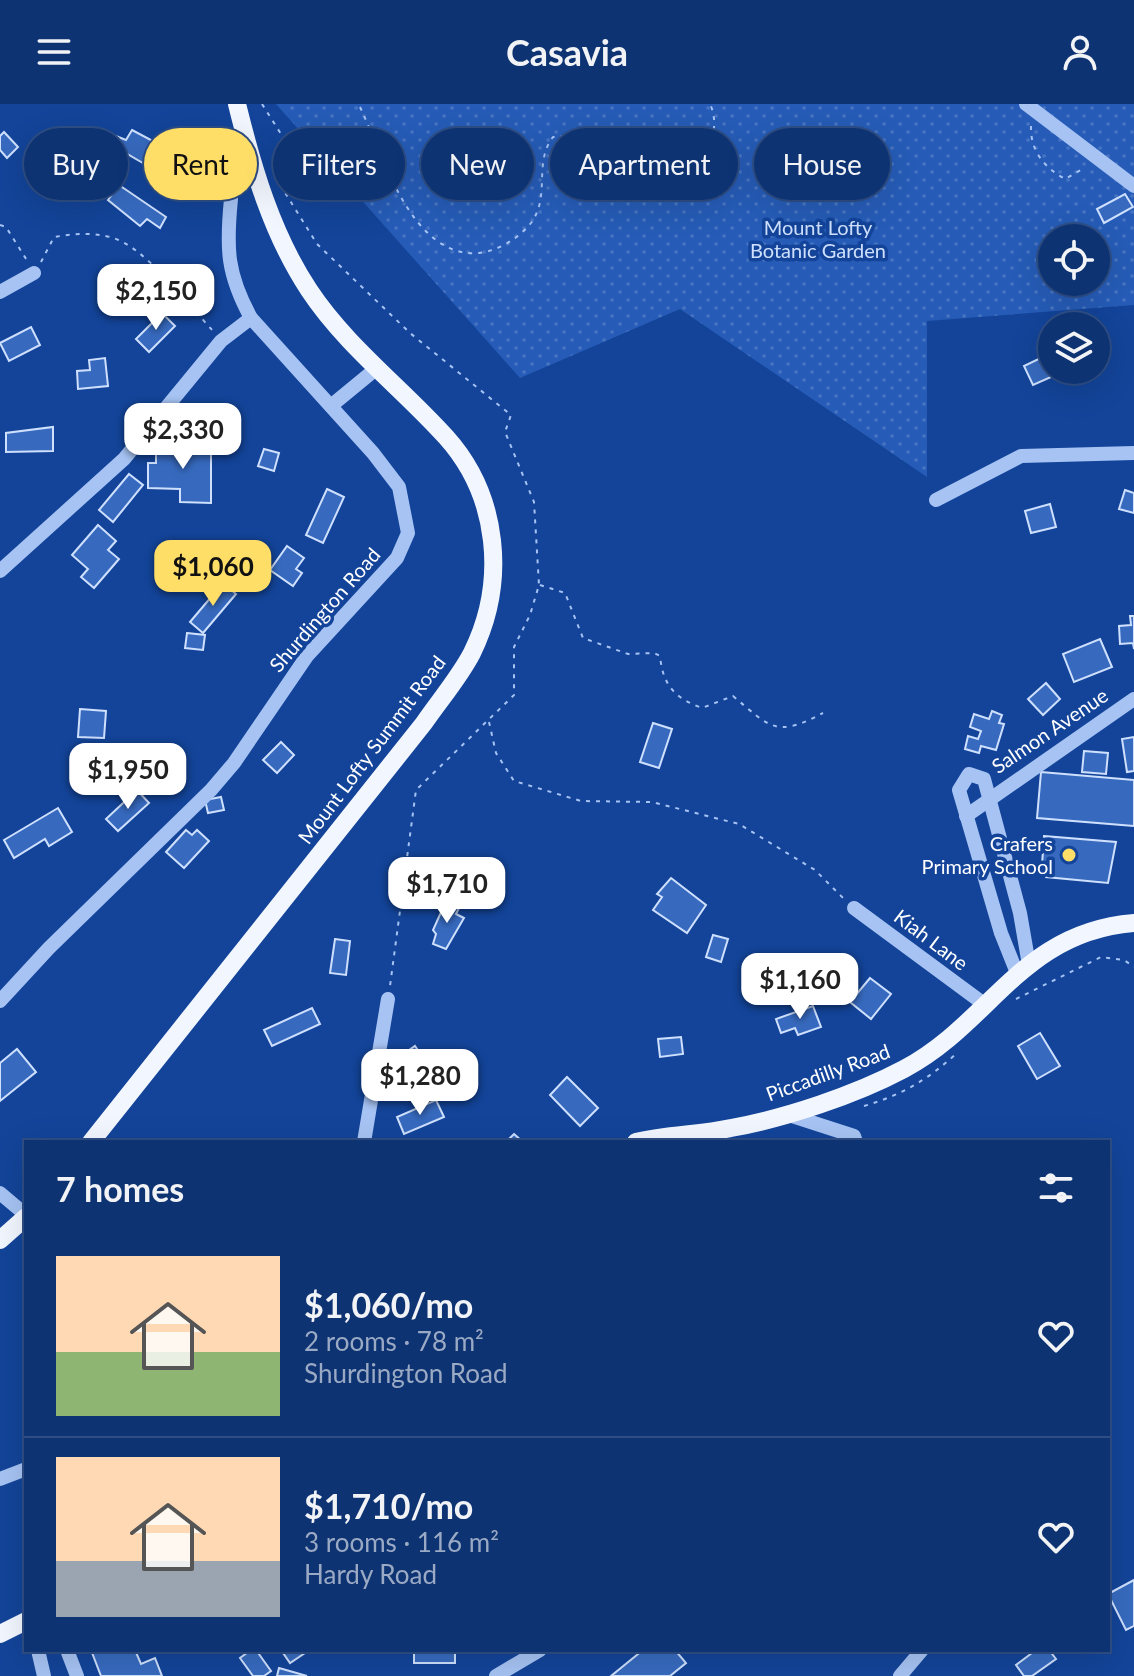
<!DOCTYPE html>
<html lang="en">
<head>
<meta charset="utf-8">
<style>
  body { margin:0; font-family:Lato,sans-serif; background:#1c3f7b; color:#f1f3f6; height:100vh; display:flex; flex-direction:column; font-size:30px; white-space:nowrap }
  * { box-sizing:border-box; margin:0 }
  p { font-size:26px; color:#9baac4 }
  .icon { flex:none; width:44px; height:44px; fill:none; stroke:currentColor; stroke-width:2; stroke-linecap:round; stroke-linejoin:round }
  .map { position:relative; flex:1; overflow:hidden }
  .details { position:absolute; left:24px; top:1036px; width:1086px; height:512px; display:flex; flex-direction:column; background:#0e3373; border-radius:0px; box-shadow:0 8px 32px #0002,0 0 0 2px #2e4e85 }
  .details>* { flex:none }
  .guide { position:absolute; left:24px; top:24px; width:1086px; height:72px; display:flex; gap:16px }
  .fabs { position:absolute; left:1038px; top:120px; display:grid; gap:16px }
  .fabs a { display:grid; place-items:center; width:72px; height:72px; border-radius:50%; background:#0e3373; box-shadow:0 8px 32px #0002,0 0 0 2px #2e4e85; font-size:40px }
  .price { position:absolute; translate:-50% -68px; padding:0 18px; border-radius:16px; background:#fff; color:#222; font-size:26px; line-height:52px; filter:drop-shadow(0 2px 4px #0008) }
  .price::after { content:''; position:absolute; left:50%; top:48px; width:24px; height:18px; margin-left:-12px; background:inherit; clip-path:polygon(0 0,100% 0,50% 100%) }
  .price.current { background:#ffde68; color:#111 }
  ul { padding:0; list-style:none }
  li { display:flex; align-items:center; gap:24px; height:200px; padding:0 32px }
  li+li { border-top:2px solid #2e4e85 }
  li span { display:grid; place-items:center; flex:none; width:224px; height:160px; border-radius:0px; color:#555 }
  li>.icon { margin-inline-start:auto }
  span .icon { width:96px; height:96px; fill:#fffc; stroke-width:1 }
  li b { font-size:34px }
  h2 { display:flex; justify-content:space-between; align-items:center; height:96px; padding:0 32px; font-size:34px }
  .pill { padding:0 28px; border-radius:36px; background:#0e3373; box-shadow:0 8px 32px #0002,0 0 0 2px #2e4e85; font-size:28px; line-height:72px }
  .pill.current { background:#ffde68; color:#111 }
  header { display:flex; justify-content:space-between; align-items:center; height:104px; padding:0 32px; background:#0e3373; font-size:36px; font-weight:700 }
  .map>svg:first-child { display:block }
  .garden { fill:url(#garden-dots); fill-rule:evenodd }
  .building { fill:#376abf; stroke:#cee0fd; stroke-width:2 }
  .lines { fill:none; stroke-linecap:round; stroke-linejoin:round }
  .path { stroke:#a6c3f3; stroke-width:2; stroke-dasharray:4 6; stroke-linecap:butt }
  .minor { stroke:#a6c3f3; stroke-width:14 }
  .major { stroke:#f2f6ff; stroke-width:18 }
  .poi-dot { fill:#ffde68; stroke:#134499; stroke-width:3 }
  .labels { text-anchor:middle; stroke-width:7; stroke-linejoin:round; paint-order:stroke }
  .park-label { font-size:20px; fill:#cee0fd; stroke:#134499 }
  .street-label { font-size:20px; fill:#fff; stroke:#134499 }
  .poi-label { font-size:20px; fill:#fff; stroke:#134499; text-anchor:end }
</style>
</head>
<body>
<header><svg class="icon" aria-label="menu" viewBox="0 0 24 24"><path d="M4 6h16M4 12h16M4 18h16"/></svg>Casavia<svg class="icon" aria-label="person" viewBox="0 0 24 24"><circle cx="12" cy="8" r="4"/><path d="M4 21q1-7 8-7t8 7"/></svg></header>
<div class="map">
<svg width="1134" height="1572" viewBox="0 0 1134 1572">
  <defs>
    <pattern id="garden-dots" width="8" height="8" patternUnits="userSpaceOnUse" patternTransform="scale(2)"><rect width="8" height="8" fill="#265cb7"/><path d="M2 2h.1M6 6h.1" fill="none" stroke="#4774c2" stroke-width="1.8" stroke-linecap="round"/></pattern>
  </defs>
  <rect width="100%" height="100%" fill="#134499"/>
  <!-- garden -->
  <path class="garden" d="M276 0H1134V201L927 217V373L680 205 520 274ZM1052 134H1096V178H1052Z"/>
  <!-- building -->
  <g class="building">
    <path d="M132 26 166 44 165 49 177 55 170 69 158 63 155 66 112 41 116 32 126 36Z"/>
    <path d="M4 28 18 43 7 54 0 46V32Z"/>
    <path d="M119 81 166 113 160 124 147 115 140 122 108 96Z"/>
    <path d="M1125 90 1133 103 1104 119 1097 105Z"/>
    <path d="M162 209 175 222 149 248 136 235Z"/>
    <path d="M31 223 40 241 9 257 0 239Z"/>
    <path d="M1051 249 1052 266 1060 269 1033 281 1024 262Z"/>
    <path d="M105 254 108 282 78 285 77 267 90 266 89 256Z"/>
    <path d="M53 323V347L6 348V329Z"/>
    <path d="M156 341H211V399L180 398V385L148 384V359H156Z"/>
    <path d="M264 345 279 349 274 367 258 362Z"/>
    <path d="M129 370 143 381 113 418 99 406Z"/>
    <path d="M327 385 344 393 323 439 306 431Z"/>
    <path d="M1125 386 1134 389V409L1119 405Z"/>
    <path d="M1050 400 1056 423 1031 429 1025 407Z"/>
    <path d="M98 421 116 437 108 446 119 455 94 484 81 473 88 465 72 451Z"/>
    <path d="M287 442 304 454 296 465 302 469 293 482 270 466Z"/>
    <path d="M223 479 236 490 203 529 190 518Z"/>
    <path d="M1130 512H1134V545L1133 539 1120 540 1119 522 1131 521Z"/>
    <path d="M187 529 205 531 203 546 185 544Z"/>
    <path d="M1100 535 1112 563 1074 578 1063 550Z"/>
    <path d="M1046 579 1060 595 1043 611 1028 595Z"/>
    <path d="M80 605 106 607 104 634 78 633Z"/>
    <path d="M992 607 1002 611 999 619 1004 620 996 646 981 642 979 649 965 645 968 632 978 635 981 627 970 623 974 610 989 615Z"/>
    <path d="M653 619 672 625 659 664 640 658Z"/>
    <path d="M1134 633V667L1127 668 1122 635Z"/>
    <path d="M281 638 294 651 277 669 263 656Z"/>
    <path d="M1084 647 1108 649 1106 670 1082 668Z"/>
    <path d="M1041 668 1134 676V722L1037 714Z"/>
    <path d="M137 686 149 699 118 727 106 715Z"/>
    <path d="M221 693 224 706 208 709 205 696Z"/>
    <path d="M58 704 72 728 49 742 45 735 14 754 4 736Z"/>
    <path d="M186 726 192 731 197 726 209 737 184 764 166 748Z"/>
    <path d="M1044 732 1116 738 1108 779 1046 773 1047 761H1042Z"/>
    <path d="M671 774 706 801 687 829 653 806 662 793 657 790Z"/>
    <path d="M447 795 460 802 456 810 464 814 446 845 433 840 436 830 433 826Z"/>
    <path d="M713 831 728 835 721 858 706 853Z"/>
    <path d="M335 835 350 837 346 871 330 869Z"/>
    <path d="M870 874 891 890 871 915 850 898Z"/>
    <path d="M813 902 821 923 798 931 795 924 781 929 776 915Z"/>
    <path d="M312 904 320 920 272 942 264 926Z"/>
    <path d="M1040 929 1060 962 1037 975 1018 942Z"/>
    <path d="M681 933 683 950 660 953 658 935Z"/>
    <path d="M415 942 427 959 414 968 402 951Z"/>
    <path d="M17 945 36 968 0 997V959Z"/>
    <path d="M567 973 598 1004 580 1022 550 991Z"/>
    <path d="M436 996 444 1013 404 1030 397 1013Z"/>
    <path d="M514 1030 523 1038H506Z"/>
    <path d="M1134 1476V1522L1126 1526 1108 1490Z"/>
    <path d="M91 1546H135L141 1560 155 1554 162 1572H101Z"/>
    <path d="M251 1546H256L271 1567 264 1572H253L240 1554Z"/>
    <path d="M281 1546H303L305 1549 290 1559Z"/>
    <rect x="414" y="1546" width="41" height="13"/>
    <path d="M643 1546H675L686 1559 670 1572H611Z"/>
    <path d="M1036 1546H1049L1056 1555 1032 1572H1024L1016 1561Z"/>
    <path d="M279 1564 307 1572H277Z"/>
  </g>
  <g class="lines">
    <!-- path -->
    <g class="path">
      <path d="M262 0 281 30 304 53 284 87 317 140 410 229 511 311 505 328 534 398 539 481 530 511 514 543V591L416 686 390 882"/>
      <path d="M360 3C383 52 412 155 479 149 498 147 519 134 531 119 551 92 533 59 553 33L567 32C601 52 625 89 666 94 693 76 726 34 710 0"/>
      <path d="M1031 22C1030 47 1045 64 1065 75L1084 64"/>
      <path d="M0 121 6 123 28 158"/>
      <path d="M41 158 54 133C73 130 91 128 110 133 144 141 189 201 213 227"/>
      <path d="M540 481 565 489 583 534 628 550 654 549 660 552C663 582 675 594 702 604L733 592C771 624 776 634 823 609"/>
      <path d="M489 618 496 649 514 677 581 697 652 698 739 720 815 766 844 795"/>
      <path d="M1016 895 1101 853 1124 856 1134 863"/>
      <path d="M864 1002C902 991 929 975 958 948"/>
    </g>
    <!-- minor -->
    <g class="minor">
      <path d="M1026 0 1134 82"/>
      <path d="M0 188 34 169"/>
      <path d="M332 301 377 264"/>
      <path d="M936 396 1021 352 1134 349"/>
      <path d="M0 467 124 355 221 237 251 214"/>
      <path d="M966 712 1134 595"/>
      <path d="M854 804 984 900"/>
      <path d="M1017 869 1001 829 959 686 969 670 984 675 1020 809 1029 861"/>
      <path d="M0 897 49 844 211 686 234 659 307 552 397 454 408 429 399 383 373 349 251 214C227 170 226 145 231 95"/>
      <path d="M786 1010 854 1032 856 1038"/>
      <path d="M364 1038 388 895"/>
      <path d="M0 1089 26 1111"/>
      <path d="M0 1375 26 1365"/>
      <path d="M38 1546 44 1572"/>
      <path d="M67 1546 77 1572"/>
      <path d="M496 1572 540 1546"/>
      <path d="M900 1572 922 1546"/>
    </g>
    <!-- major -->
    <g class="major">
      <path d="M91 1038 424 619C439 597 459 574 472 549 507 478 499 392 446 333 402 284 346 242 309 186 272 130 253 65 237 0"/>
      <path d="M636 1038C668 1030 699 1031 731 1024 786 1014 855 991 904 965 991 919 1021 828 1134 819"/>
      <path d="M0 1136 26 1113"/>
      <path d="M0 1530 26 1517"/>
    </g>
  </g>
  <!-- markers -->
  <circle class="poi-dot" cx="1069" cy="751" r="8"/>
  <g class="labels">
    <!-- park labels -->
    <g class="park-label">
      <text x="818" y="131">Mount Lofty<tspan x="818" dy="23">Botanic Garden</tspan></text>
    </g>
    <!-- street labels -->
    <g class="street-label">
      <text transform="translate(325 506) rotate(-49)" y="7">Shurdington Road</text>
      <text transform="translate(1050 627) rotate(-34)" y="7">Salmon Avenue</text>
      <text transform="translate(372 646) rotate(-53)" y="7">Mount Lofty Summit Road</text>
      <text transform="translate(931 836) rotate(37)" y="7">Kiah Lane</text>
      <text transform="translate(828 969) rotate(-20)" y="7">Piccadilly Road</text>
    </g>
    <!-- poi labels -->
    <g class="poi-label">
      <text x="1053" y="747">Crafers<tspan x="1053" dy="23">Primary School</tspan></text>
    </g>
  </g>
</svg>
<div class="fabs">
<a><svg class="icon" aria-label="locate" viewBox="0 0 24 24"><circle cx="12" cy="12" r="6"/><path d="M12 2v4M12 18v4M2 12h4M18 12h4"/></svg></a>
<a><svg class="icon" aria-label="layers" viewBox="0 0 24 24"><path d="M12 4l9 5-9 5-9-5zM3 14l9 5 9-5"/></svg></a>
</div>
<b class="price" style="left:156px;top:228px">$2,150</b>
<b class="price" style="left:183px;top:367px">$2,330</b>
<b class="price current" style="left:213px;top:504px">$1,060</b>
<b class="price" style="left:128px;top:707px">$1,950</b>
<b class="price" style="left:447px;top:821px">$1,710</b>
<b class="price" style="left:800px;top:917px">$1,160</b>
<b class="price" style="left:420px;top:1013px">$1,280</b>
<div class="guide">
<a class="pill">Buy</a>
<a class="pill current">Rent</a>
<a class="pill">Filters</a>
<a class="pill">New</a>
<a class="pill">Apartment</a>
<a class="pill">House</a>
</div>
<section class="details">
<h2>7 homes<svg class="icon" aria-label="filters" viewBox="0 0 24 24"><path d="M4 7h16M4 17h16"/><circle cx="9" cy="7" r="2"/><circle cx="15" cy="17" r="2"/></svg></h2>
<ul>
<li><span style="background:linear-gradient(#ffd9b3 60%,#8fb573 0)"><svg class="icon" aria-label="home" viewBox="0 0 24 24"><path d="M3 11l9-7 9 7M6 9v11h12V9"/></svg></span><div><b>$1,060/mo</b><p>2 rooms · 78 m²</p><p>Shurdington Road</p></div><svg class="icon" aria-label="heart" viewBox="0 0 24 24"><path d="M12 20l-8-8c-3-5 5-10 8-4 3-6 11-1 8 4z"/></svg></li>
<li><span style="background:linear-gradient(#ffd9b3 65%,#9aa5b1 0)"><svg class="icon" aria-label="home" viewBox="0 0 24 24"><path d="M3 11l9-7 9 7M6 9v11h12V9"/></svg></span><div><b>$1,710/mo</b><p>3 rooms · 116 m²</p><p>Hardy Road</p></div><svg class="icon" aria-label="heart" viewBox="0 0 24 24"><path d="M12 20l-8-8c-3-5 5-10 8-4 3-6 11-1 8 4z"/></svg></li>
</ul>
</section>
</div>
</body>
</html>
